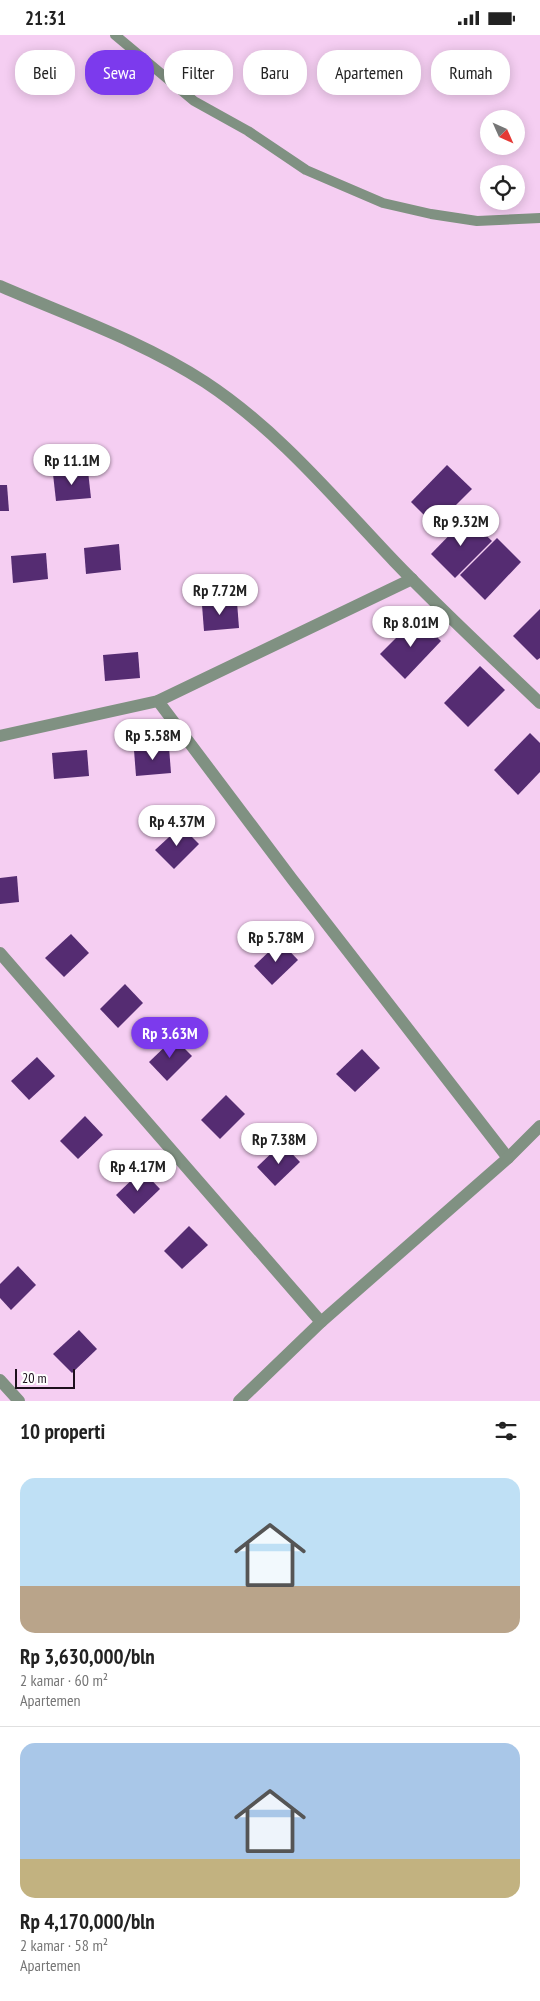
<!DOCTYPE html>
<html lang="id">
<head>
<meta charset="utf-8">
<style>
  body { margin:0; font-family:"PT Sans Narrow",sans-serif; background:#f2f2f2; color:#222; height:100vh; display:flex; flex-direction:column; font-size:19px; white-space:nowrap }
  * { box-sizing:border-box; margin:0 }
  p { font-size:16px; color:#767676 }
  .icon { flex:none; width:28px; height:28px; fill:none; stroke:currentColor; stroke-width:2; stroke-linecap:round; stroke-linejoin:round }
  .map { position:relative; height:1366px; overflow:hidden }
  .panel { display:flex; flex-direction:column; background:#fff; flex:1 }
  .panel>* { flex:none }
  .top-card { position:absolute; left:15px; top:15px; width:510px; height:45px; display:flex; gap:10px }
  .needle { width:32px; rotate:135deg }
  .fabs { position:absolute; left:480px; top:75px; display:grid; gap:10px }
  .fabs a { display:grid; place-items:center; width:45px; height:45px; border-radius:50%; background:#fff; box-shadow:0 2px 12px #0003; font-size:25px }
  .scale { position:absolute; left:15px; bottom:12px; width:60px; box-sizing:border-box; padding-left:5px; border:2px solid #1d101d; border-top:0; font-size:14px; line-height:18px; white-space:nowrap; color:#1d101d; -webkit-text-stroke:4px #fefefe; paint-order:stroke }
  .price { position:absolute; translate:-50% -42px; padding:0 11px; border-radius:18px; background:#fff; color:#222; font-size:16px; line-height:32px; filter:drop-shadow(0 1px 2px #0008) }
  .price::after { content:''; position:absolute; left:50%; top:30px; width:15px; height:11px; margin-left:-8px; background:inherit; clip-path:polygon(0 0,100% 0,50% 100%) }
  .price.current { background:#7c3aed; color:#fff }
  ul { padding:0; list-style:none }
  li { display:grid; align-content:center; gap:10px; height:265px; padding:0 20px }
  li+li { border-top:1px solid #e0e0e0 }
  li span { display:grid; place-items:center; height:155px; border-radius:15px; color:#555 }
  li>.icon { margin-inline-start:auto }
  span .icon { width:90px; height:90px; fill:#fffc; stroke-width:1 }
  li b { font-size:21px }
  h2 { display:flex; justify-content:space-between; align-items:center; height:60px; padding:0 20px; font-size:21px }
  .tag { padding:0 18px; border-radius:20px; background:#fff; box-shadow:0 2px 12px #0003; font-size:18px; line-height:45px }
  .tag.current { background:#7c3aed; color:#fff }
  .status { display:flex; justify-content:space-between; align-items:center; height:35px; padding:0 25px; background:#fff; direction:ltr }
  .status svg { height:14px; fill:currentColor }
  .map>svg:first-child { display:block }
  .building { fill:#552c72 }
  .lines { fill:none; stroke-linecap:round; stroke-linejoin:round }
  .service { stroke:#809182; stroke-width:10 }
  .minor { stroke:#809182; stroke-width:12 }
  .tertiary { stroke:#809182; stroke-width:12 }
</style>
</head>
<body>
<div class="status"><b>21:31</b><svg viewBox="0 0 49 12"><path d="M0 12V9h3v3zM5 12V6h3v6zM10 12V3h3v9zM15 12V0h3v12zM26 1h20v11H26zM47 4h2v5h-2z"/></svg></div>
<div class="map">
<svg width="540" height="1366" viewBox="0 0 540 1366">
  <rect width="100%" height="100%" fill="#f5cef2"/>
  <!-- building -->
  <g class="building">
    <path d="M447 430 472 454 435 491 411 467Z"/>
    <path d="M88 436 91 463 56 466 53 439Z"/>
    <path d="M0 450H7L9 476H0Z"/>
    <path d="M467 482 492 506 455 543 431 519Z"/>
    <path d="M497 503 521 527 485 565 460 540Z"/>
    <path d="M119 509 121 535 86 539 84 513Z"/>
    <path d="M46 518 48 544 13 548 11 521Z"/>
    <path d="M237 567 239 593 204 596 202 570Z"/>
    <path d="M540 574V623L537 625 513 601Z"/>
    <path d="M417 582 441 606 405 644 380 619Z"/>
    <path d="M138 617 140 643 105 646 103 620Z"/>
    <path d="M480 631 505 655 468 692 444 668Z"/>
    <path d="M530 698 540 708V737L518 760 494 735Z"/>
    <path d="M169 712 171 738 136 741 134 715Z"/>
    <path d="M87 715 89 741 54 744 52 718Z"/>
    <path d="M181 791 199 809 174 834 155 815Z"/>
    <path d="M17 841 19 867 0 869V843Z"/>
    <path d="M71 899 89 918 64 942 45 923Z"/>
    <path d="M280 906 298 925 272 950 254 931Z"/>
    <path d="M125 949 143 968 118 993 100 974Z"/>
    <path d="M174 1003 192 1021 167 1046 149 1027Z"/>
    <path d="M362 1014 380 1033 355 1057 336 1039Z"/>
    <path d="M37 1022 55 1041 29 1065 11 1046Z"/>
    <path d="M226 1060 245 1079 220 1104 201 1085Z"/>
    <path d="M85 1081 103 1100 78 1124 60 1106Z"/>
    <path d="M282 1108 300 1127 275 1151 257 1132Z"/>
    <path d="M142 1135 160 1154 134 1179 116 1160Z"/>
    <path d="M189 1191 208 1210 182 1234 164 1216Z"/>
    <path d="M18 1231 36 1250 11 1275 0 1263V1249Z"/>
    <path d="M79 1295 97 1314 72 1338 53 1319Z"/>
  </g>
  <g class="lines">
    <!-- service -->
    <path class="service" d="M115 0 194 66 248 96 306 135 383 168 431 179 477 186 540 183"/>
    <!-- minor -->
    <g class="minor">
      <path d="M0 251C69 281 142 306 205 347 278 395 334 463 394 526 441 575 491 621 540 668"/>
      <path d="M158 666 292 844 508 1123"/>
      <path d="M0 701 158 666 412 544"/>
      <path d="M0 918 321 1287"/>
      <path d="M239 1366 321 1287 508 1123 540 1091"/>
    </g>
    <!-- tertiary -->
    <path class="tertiary" d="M0 1345 19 1366"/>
  </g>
</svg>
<div class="fabs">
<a><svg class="needle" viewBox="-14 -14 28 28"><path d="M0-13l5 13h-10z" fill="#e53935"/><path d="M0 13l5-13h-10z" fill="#767676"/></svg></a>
<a><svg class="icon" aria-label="locate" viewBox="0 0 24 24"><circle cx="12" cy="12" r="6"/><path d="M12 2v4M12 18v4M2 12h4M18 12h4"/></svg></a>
</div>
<div class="scale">20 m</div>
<b class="price" style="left:72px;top:451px">Rp 11.1M</b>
<b class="price" style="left:461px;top:512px">Rp 9.32M</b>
<b class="price" style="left:220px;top:581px">Rp 7.72M</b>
<b class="price" style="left:411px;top:613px">Rp 8.01M</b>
<b class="price" style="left:153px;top:726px">Rp 5.58M</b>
<b class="price" style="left:177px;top:812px">Rp 4.37M</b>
<b class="price" style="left:276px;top:928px">Rp 5.78M</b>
<b class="price current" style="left:170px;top:1024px">Rp 3.63M</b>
<b class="price" style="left:279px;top:1130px">Rp 7.38M</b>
<b class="price" style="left:138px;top:1157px">Rp 4.17M</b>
<div class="top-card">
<a class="tag">Beli</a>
<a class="tag current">Sewa</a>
<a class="tag">Filter</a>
<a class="tag">Baru</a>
<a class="tag">Apartemen</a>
<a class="tag">Rumah</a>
</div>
</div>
<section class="panel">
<h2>10 properti<svg class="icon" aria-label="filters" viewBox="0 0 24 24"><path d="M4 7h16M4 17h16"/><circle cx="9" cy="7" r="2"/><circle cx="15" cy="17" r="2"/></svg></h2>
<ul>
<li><span style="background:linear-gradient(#bfe0f5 70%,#b9a48a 0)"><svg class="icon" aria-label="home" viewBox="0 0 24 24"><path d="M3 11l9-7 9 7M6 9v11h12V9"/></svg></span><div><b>Rp 3,630,000/bln</b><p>2 kamar · 60 m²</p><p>Apartemen</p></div></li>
<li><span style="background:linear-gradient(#a9c7e8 75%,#c2b280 0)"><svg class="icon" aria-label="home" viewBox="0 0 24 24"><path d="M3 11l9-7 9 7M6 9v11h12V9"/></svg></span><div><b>Rp 4,170,000/bln</b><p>2 kamar · 58 m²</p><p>Apartemen</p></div></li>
</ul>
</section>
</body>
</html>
